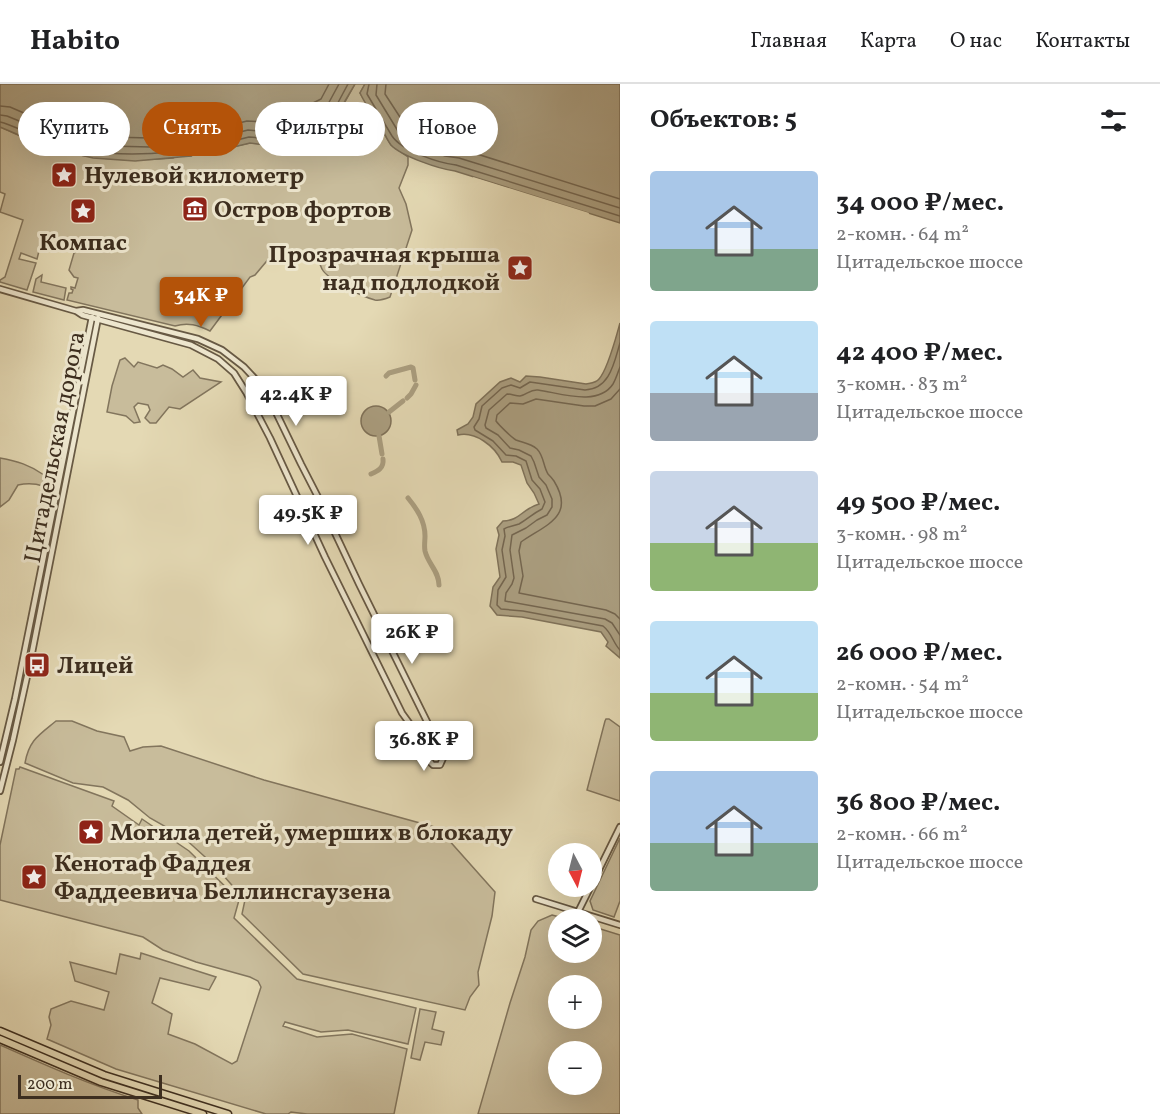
<!DOCTYPE html>
<html lang="ru">
<head>
<meta charset="utf-8">
<style>
  body { margin:0; font-family:Vollkorn,serif; background:#f6f6f6; color:#202124; height:100vh; display:flex; flex-direction:column; font-size:22px; white-space:nowrap }
  * { box-sizing:border-box; margin:0 }
  p { font-size:20px; color:#757577 }
  .icon { flex:none; width:33px; height:33px; fill:none; stroke:currentColor; stroke-width:2; stroke-linecap:round; stroke-linejoin:round }
  .map { position:relative; flex:1; overflow:hidden }
  .side { display:flex; flex-direction:column; background:#fff; width:540px }
  .side>* { flex:none }
  .hud { position:absolute; left:18px; top:18px; width:512px; height:54px; display:flex; gap:12px }
  .needle { width:39px; rotate:173deg }
  .controls { position:absolute; left:548px; top:759px; display:grid; gap:12px }
  .controls a { display:grid; place-items:center; width:54px; height:54px; border-radius:50%; background:#fff; box-shadow:0 6px 24px #0002; font-size:30px }
  .scale { position:absolute; left:18px; bottom:15px; width:144px; box-sizing:border-box; padding-left:6px; border:3px solid #3d2e1f; border-top:0; font-size:16px; line-height:21px; white-space:nowrap; color:#3d2e1f; -webkit-text-stroke:4px #ede6ce; paint-order:stroke }
  .price { position:absolute; translate:-50% -51px; padding:0 14px; border-radius:6px; background:#fff; color:#222; font-size:20px; line-height:39px; filter:drop-shadow(0 2px 3px #0008) }
  .price::after { content:''; position:absolute; left:50%; top:36px; width:18px; height:14px; margin-left:-9px; background:inherit; clip-path:polygon(0 0,100% 0,50% 100%) }
  .price.selected { background:#b45309; color:#fff }
  ul { padding:0; list-style:none }
  li { display:flex; align-items:center; gap:18px; height:150px; padding:0 30px }
  li span { display:grid; place-items:center; flex:none; width:168px; height:120px; border-radius:6px; color:#555 }
  li>.icon { margin-inline-start:auto }
  span .icon { width:72px; height:72px; fill:#fffc; stroke-width:1 }
  li b { font-size:26px }
  h2 { display:flex; justify-content:space-between; align-items:center; height:72px; padding:0 30px; font-size:26px }
  .tag { padding:0 21px; border-radius:27px; background:#fff; box-shadow:0 6px 24px #0002; font-size:21px; line-height:54px }
  .tag.selected { background:#b45309; color:#fff }
  header { display:flex; align-items:center; gap:36px; box-sizing:border-box; height:84px; padding:0 30px; background:#fff; border-bottom:2px solid #e0e0e0 }
  header strong { font-size:28px }
  nav { display:flex; gap:33px; margin-inline-start:auto; font-size:21px }
  main { display:flex; flex:1; min-height:0 }
  .map>svg:first-child { display:block }
  .green { fill:#c8bc9b; stroke:#82755d; stroke-width:1.5; fill-rule:evenodd }
  .water { fill:#ab9f81; stroke:#7f725a; stroke-width:1.5 }
  .pier { fill:#e4d9b4 }
  .lines { fill:none; stroke-linecap:round; stroke-linejoin:round }
  .shore { stroke:#746650; stroke-width:1.5 }
  .canal { stroke:#ab9f81; stroke-width:5 }
  .minor-casing { stroke:#675944; stroke-width:8 }
  .major-casing { stroke:#3d2e1f; stroke-width:9 }
  .minor { stroke:#ede6ce; stroke-width:4.5 }
  .major { stroke:#e4d9b4; stroke-width:6 }
  .labels { text-anchor:middle; stroke-width:6; stroke-linejoin:round; paint-order:stroke }
  .poi-label { font-size:24px; font-weight:bold; fill:#3d2e1f; stroke:#ede6ce; text-anchor:start }
  .street-label { font-size:24px; fill:#3d2e1f; stroke:#ede6ce }
</style>
</head>
<body>
<header>
<strong>Habito</strong>
<nav><a>Главная</a><a>Карта</a><a>О нас</a><a>Контакты</a></nav>
</header>
<main>
<div class="map">
<svg width="620" height="1030" viewBox="0 0 620 1030">
  <rect width="100%" height="100%" fill="#e4d9b4"/>
  <filter id="stains"><feTurbulence type="fractalNoise" baseFrequency=".00333" numOctaves="4"/><feColorMatrix values="0 0 0 0 .2 0 0 0 0 .09 0 0 0 0 .02 0 0 0 .5 -.17"/></filter>
  <radialGradient id="worn" r=".72"><stop offset=".6" stop-color="#630" stop-opacity="0"/><stop offset="1" stop-color="#630" stop-opacity=".3"/></radialGradient>
  <!-- green -->
  <g class="green">
    <path d="M355 0H365L360 9 391 61 408 73V81L399 104 406 120 412 146 390 213C385 215 380 217 375 216 363 213 328 196 322 185 318 179 320 172 321 166 307 170 296 168 283 164L277 171 271 172 255 191 250 193 210 247C198 241 188 238 175 242L67 216 69 209H72L73 206 71 205V203L75 204 78 194 74 193 69 186 74 169 85 164 82 160 81 162 76 164 39 167 37 175 21 169 19 175 36 179 27 206 0 198V196L5 193 23 136 0 128 5 110 0 108V43C16 50 32 58 48 63 89 76 130 78 173 74L177 72H191L196 69 213 68 231 65 236 62 250 59 272 61 287 56 336 34Z"/>
    <path d="M42 191 41 198 66 204 64 216 33 208 36 195Z"/>
    <path d="M125 274 134 283 138 278 157 284 163 281 172 285 183 293 193 286 200 294 221 298 180 325 169 323 156 339H150L145 334 150 326 148 321 138 319 134 323 140 338 134 339 126 332 107 328 112 302 120 276Z"/>
    <path d="M0 374C17 377 30 381 44 391L43 402C34 399 27 399 18 401L9 416 0 423Z"/>
    <path d="M606 635H609L620 643V717L587 706 605 637Z"/>
    <path d="M56 637H72L97 647 124 653 130 667 143 663 161 662 264 696 438 744 495 808 492 832 478 888 479 901 470 913 465 926 303 890 242 830 245 816 215 782 182 752 150 734 128 716 103 703 73 699 25 679C29 656 39 651 56 637Z"/>
    <path d="M20 683 114 717 112 722 139 741 142 735 189 767 239 816 234 834 297 895 416 924 408 960 348 946 321 948 285 938 283 942 317 953 352 950 407 965 394 1030H307L291 1028 288 1030H266L116 985 47 955 51 941 49 933 51 925 71 917 104 926 109 908 75 897 70 878 116 890 120 870 140 875 141 869 216 893 209 906 160 894 152 919 172 930 168 950 195 960 232 980 237 977 261 903 258 897 250 893 196 878 163 866 143 853 0 816V761L16 685H19Z"/>
    <path d="M620 754V817L614 833 593 826 590 817Z"/>
    <path d="M552 831 567 835 558 836V868H591V842L620 851V1030H478L510 919 525 873 531 846 538 837ZM558 902H591V934H558ZM558 968H591V1000H558Z"/>
    <path d="M420 925 436 928 432 945 444 948 441 961 425 958 420 976 411 974Z"/>
    <path d="M0 961C45 981 90 1001 138 1016V1024L142 1030H0Z"/>
  </g>
  <!-- water -->
  <g class="water">
    <path d="M0 0H355L335 34 319 41 312 49 287 56 272 62 250 59 213 68 196 69 191 72 135 77 93 74 47 63 0 43Z"/>
    <path d="M365 0H620V139L455 87C439 85 401 72 391 61 387 56 385 50 382 45 375 33 366 22 360 9Z"/>
    <path d="M620 239V574L606 562 608 558 601 548 522 533 497 531 490 522 493 503 500 493 496 465 499 451 497 444 503 437C518 436 519 430 530 424 533 422 536 421 539 420L534 409 527 399 521 381 513 378H502C495 362 475 347 458 351L457 346 468 340 473 333 476 320 500 298 511 294 520 298 526 292 540 293 586 300C591 299 596 299 599 295 608 285 616 253 620 239Z"/>
    <circle cx="376" cy="337" r="15"/>
  </g>
  <!-- pier -->
  <path class="pier" d="M473 93 589 129 588 132 474 96Z"/>
  <g class="lines">
    <!-- shore -->
    <g class="shore">
      <path d="M369 0 367 10 392 52C402 67 439 79 456 81L620 132"/>
      <path d="M377 0 376 11 401 52 414 60 445 72 459 74 620 124"/>
      <path d="M386 0 385 10 409 47 448 63 461 65 620 115"/>
      <path d="M0 22 10 23 54 42 91 51 110 53 150 54 184 49 194 46H211L247 37 270 38 298 30 307 22 321 15 329 0"/>
      <path d="M0 31 7 32 51 50 89 59 109 62 151 63 187 58 195 55H212L248 46 271 48 303 38 311 29 327 22 339 0"/>
      <path d="M0 38 4 39C18 44 33 51 47 57 87 71 129 72 171 68L176 66H189L195 63 213 62 249 53 272 55 308 44 316 36 333 28 348 0"/>
      <path d="M620 259C614 279 610 305 585 306L530 298 520 304 511 301 502 304 482 322 479 335 474 343 475 346 493 357 506 371 516 372 526 377 532 396 540 405 545 418 542 425C532 430 528 435 519 440 514 442 509 442 504 445L505 452 502 466 506 493 498 506 497 521 501 525 523 527 603 542C612 549 613 559 620 566"/>
      <path d="M620 283C618 288 616 295 613 300 598 323 560 309 538 306 530 305 527 311 520 312 515 312 512 310 507 310L489 326 485 341 486 344 498 351 510 364 519 366 531 372 534 378 539 393 546 401 552 415V423L547 431 537 436 526 444 512 451 510 466 514 494 512 500 506 509 505 517 605 535 612 539 620 551"/>
      <path d="M620 305 611 315 595 322H584L536 315 523 320 510 319 497 331 496 337C499 341 511 353 516 356 523 359 530 359 537 365 544 372 543 382 548 390 550 392 552 394 554 397 576 433 545 441 521 458L519 467 523 492 519 509 606 526 615 530 620 535"/>
    </g>
    <!-- canal -->
    <g class="canal">
      <path d="M386 292 389 289 411 283 413 284 415 296"/>
      <path d="M407 314 411 310 416 301"/>
      <path d="M389 328 403 317"/>
      <path d="M379 352 382 370"/>
      <path d="M371 390C378 387 384 384 383 375"/>
      <path d="M408 414C417 425 425 437 425 452 425 457 424 462 425 467 428 480 439 487 439 501"/>
    </g>
    <defs>
      <g id="minor">
        <path d="M0 205 76 227 82 231 191 261 218 275 234 289 246 308 270 354 325 473 402 629 415 647 431 679 433 681H440L444 672 359 500 319 415 301 380 270 316 258 298 244 283 222 266 198 255 83 226 76 227"/>
        <path d="M251 317 252 310 258 307 263 308 266 312"/>
        <path d="M0 678 15 615 92 233"/>
        <path d="M0 707 13 656 30 579 98 234"/>
        <path d="M591 802 620 743"/>
        <path d="M536 815 620 841"/>
        <path d="M578 828 591 802"/>
      </g>
      <g id="major">
        <path d="M0 947 104 991 228 1030"/>
        <path d="M0 955 101 998 203 1030"/>
      </g>
    </defs>
    <!-- minor casing -->
    <use href="#minor" class="minor-casing"/>
    <!-- major casing -->
    <use href="#major" class="major-casing"/>
    <!-- minor -->
    <use href="#minor" class="minor"/>
    <!-- major -->
    <use href="#major" class="major"/>
  </g>
  <!-- icons -->
  <defs>
    <symbol id="sight-square" viewBox="-11 -11 22 22"><rect x="-9" y="-9" width="18" height="18" rx="4" fill="#8f2418" stroke="#ede6ce"/><path d="M0-6L1.8-2.2L6-1.7L2.9 1.2L3.7 5.4L0 3.3L-3.7 5.4L-2.9 1.2L-6-1.7L-1.8-2.2Z" fill="#fff"/></symbol>
    <symbol id="museum-square" viewBox="-11 -11 22 22"><rect x="-9" y="-9" width="18" height="18" rx="4" fill="#8f2418" stroke="#ede6ce"/><path d="M0-6L6-3V-2H-6V-3ZM-5-1h2V3h-2ZM-1-1h2V3h-2ZM3-1h2V3H3ZM-6 4H6V6H-6Z" fill="#fff"/></symbol>
    <symbol id="bus-square" viewBox="-11 -11 22 22"><rect x="-9" y="-9" width="18" height="18" rx="4" fill="#8f2418" stroke="#ede6ce"/><path d="M-5-6H5V4H4V6H2V4H-2V6H-4V4H-5ZM-3.5-4V0h7V-4ZM-3.5 1.2v1.5H-2V1.2ZM2 1.2v1.5H3.5V1.2Z" fill="#fff"/></symbol>
  </defs>
  <g fill-rule="evenodd">
    <use href="#sight-square" x="49" y="76" width="30" height="30"/>
    <use href="#museum-square" x="180" y="110" width="30" height="30"/>
    <use href="#sight-square" x="68" y="112" width="30" height="30"/>
    <use href="#sight-square" x="505" y="169" width="30" height="30"/>
    <use href="#bus-square" x="22" y="566" width="30" height="30"/>
    <use href="#sight-square" x="76" y="733" width="30" height="30"/>
    <use href="#sight-square" x="19" y="778" width="30" height="30"/>
  </g>
  <g class="labels">
    <!-- poi labels -->
    <g class="poi-label">
      <text x="84" y="99">Нулевой километр</text>
      <text x="214" y="133">Остров фортов</text>
      <text x="83" y="166" text-anchor="middle">Компас</text>
      <text x="500" y="178" text-anchor="end">Прозрачная крыша<tspan x="500" dy="28">над подлодкой</tspan></text>
      <text x="57" y="589">Лицей</text>
      <text x="110" y="756">Могила детей, умерших в блокаду</text>
      <text x="54" y="787">Кенотаф Фаддея<tspan x="54" dy="28">Фаддеевича Беллинсгаузена</tspan></text>
    </g>
    <!-- street labels -->
    <g class="street-label">
      <text transform="translate(54 363) rotate(-79)" y="8">Цитадельская дорога</text>
    </g>
  </g>
  <rect width="100%" height="100%" filter="url(#stains)"/>
  <rect width="100%" height="100%" fill="url(#worn)"/>
</svg>
<div class="controls">
<a><svg class="needle" viewBox="-14 -14 28 28"><path d="M0-13l5 13h-10z" fill="#e53935"/><path d="M0 13l5-13h-10z" fill="#757577"/></svg></a>
<a><svg class="icon" aria-label="layers" viewBox="0 0 24 24"><path d="M12 4l9 5-9 5-9-5zM3 14l9 5 9-5"/></svg></a>
<a>+</a>
<a>−</a>
</div>
<div class="scale">200 m</div>
<b class="price selected" style="left:201px;top:244px">34K ₽</b>
<b class="price" style="left:296px;top:343px">42.4K ₽</b>
<b class="price" style="left:308px;top:462px">49.5K ₽</b>
<b class="price" style="left:412px;top:581px">26K ₽</b>
<b class="price" style="left:424px;top:688px">36.8K ₽</b>
<div class="hud">
<a class="tag">Купить</a>
<a class="tag selected">Снять</a>
<a class="tag">Фильтры</a>
<a class="tag">Новое</a>
</div>
</div>
<section class="side">
<h2>Объектов: 5<svg class="icon" aria-label="filters" viewBox="0 0 24 24"><path d="M4 7h16M4 17h16"/><circle cx="9" cy="7" r="2"/><circle cx="15" cy="17" r="2"/></svg></h2>
<ul>
<li><span style="background:linear-gradient(#a9c7e8 65%,#7fa58c 0)"><svg class="icon" aria-label="home" viewBox="0 0 24 24"><path d="M3 11l9-7 9 7M6 9v11h12V9"/></svg></span><div><b>34 000 ₽/мес.</b><p>2-комн. · 64 m²</p><p>Цитадельское шоссе</p></div></li>
<li><span style="background:linear-gradient(#bfe0f5 60%,#9aa5b1 0)"><svg class="icon" aria-label="home" viewBox="0 0 24 24"><path d="M3 11l9-7 9 7M6 9v11h12V9"/></svg></span><div><b>42 400 ₽/мес.</b><p>3-комн. · 83 m²</p><p>Цитадельское шоссе</p></div></li>
<li><span style="background:linear-gradient(#c9d6e8 60%,#8fb573 0)"><svg class="icon" aria-label="home" viewBox="0 0 24 24"><path d="M3 11l9-7 9 7M6 9v11h12V9"/></svg></span><div><b>49 500 ₽/мес.</b><p>3-комн. · 98 m²</p><p>Цитадельское шоссе</p></div></li>
<li><span style="background:linear-gradient(#bfe0f5 60%,#8fb573 0)"><svg class="icon" aria-label="home" viewBox="0 0 24 24"><path d="M3 11l9-7 9 7M6 9v11h12V9"/></svg></span><div><b>26 000 ₽/мес.</b><p>2-комн. · 54 m²</p><p>Цитадельское шоссе</p></div></li>
<li><span style="background:linear-gradient(#a9c7e8 60%,#7fa58c 0)"><svg class="icon" aria-label="home" viewBox="0 0 24 24"><path d="M3 11l9-7 9 7M6 9v11h12V9"/></svg></span><div><b>36 800 ₽/мес.</b><p>2-комн. · 66 m²</p><p>Цитадельское шоссе</p></div></li>
</ul>
</section>
</main>
</body>
</html>
